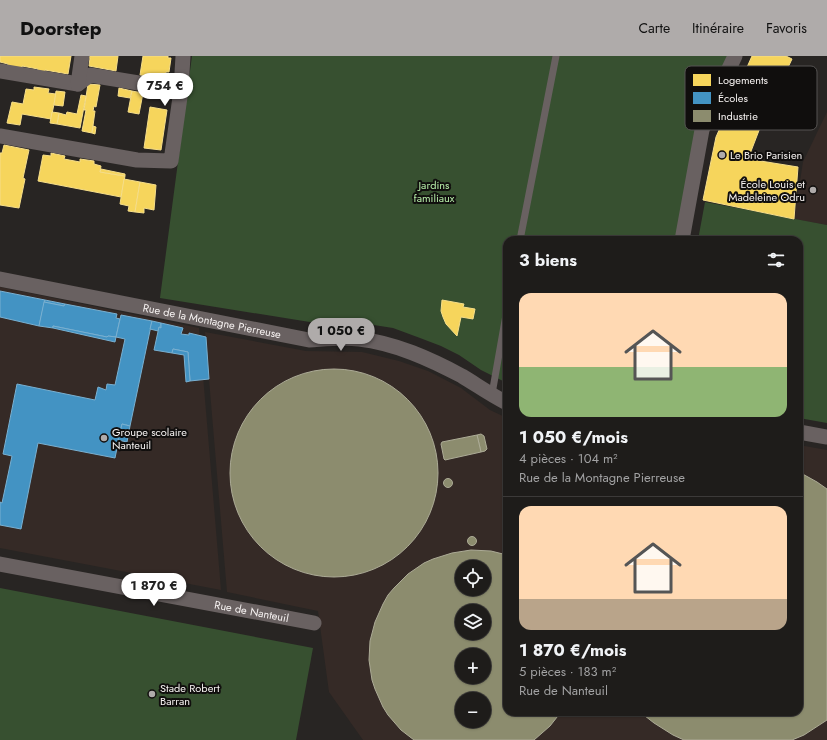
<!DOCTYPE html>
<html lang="fr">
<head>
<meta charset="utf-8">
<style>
  body { margin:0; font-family:Jost,sans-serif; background:#2b2927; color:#f1f3f6; height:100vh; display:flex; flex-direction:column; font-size:15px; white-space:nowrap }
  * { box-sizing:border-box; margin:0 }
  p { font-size:13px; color:#a1a1a2 }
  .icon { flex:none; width:22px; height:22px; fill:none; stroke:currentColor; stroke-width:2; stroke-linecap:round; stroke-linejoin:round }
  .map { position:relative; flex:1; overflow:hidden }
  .sheet { position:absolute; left:503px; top:180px; width:300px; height:480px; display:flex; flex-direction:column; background:#1e1c1a; border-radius:12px; box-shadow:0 1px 3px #0004,0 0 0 1px #3c3a39 }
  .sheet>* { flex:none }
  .tools { position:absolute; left:455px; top:504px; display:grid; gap:8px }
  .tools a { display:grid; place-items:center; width:36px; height:36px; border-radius:50%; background:#1e1c1a; box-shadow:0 1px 3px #0004,0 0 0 1px #3c3a39; font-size:20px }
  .price { position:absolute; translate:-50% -34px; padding:0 9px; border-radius:14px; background:#fff; color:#222; font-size:13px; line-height:26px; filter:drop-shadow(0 1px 2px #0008) }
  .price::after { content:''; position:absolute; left:50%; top:24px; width:12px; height:9px; margin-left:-6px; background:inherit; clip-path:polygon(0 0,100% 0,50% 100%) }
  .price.current { background:#afabaa; color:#111 }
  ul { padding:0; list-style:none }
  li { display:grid; align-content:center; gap:8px; height:212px; padding:0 16px }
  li+li { border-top:1px solid #3c3a39 }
  li span { display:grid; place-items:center; height:124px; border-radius:12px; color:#555 }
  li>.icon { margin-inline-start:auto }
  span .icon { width:72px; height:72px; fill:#fffc; stroke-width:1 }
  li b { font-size:17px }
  h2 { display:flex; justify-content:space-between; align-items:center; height:48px; padding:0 16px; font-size:17px }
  header { display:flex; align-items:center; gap:24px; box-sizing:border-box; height:56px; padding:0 20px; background:#afabaa; color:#111 }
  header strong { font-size:19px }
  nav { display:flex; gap:22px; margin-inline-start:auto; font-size:14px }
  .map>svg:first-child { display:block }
  .built { fill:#352a26; fill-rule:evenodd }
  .green { fill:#375030 }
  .homes { fill:#f6d55c; stroke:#f6de89 }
  .schools { fill:#4393c3; stroke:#79b0d1 }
  .industry { fill:#8c8c6e; stroke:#acab96; fill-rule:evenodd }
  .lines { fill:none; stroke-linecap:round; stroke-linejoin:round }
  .service { stroke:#696161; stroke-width:7 }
  .minor { stroke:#696161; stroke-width:15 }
  .poi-dot { fill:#afabaa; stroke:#100e0d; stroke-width:1.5 }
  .labels { text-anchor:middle; stroke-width:4; stroke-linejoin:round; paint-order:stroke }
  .poi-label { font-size:11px; fill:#f7f3f2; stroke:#100e0d; text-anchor:start }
  .park-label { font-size:11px; fill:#b7eea9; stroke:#100e0d }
  .street-label { font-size:11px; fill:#f7f3f2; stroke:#100e0d }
  .key { fill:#100e0d; stroke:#555352; stroke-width:1 }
  .key-label { font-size:11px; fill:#f7f3f2 }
</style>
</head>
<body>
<header>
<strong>Doorstep</strong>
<nav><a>Carte</a><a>Itinéraire</a><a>Favoris</a></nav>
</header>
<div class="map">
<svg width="827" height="684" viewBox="0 0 827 684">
  <rect width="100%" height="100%" fill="#282523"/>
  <!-- built -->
  <g class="built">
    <path d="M827 56V169L794 163 803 106Z"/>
    <path d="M0 231 199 272 221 534 0 492Z"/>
    <path d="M205 276 306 295 362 296 399 305 428 315 461 332 490 354 507 362V656H799V389L827 394V684H363L329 636 318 555 227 536ZM462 511H484V533H462ZM462 555H484V577H462ZM462 599H484V621H462ZM462 643H484V665H462Z"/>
  </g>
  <!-- green -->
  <g class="green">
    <path d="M192 0H729L677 184H507V327L481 314 459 299 441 290 420 282 393 272 361 267H316L160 242Z"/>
    <path d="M705 146 827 169V367L799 362V184H698Z"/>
    <path d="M0 532 313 592 296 684H0Z"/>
  </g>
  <!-- homes -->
  <g class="homes">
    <path d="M0 0H71L68 18 45 14 44 17 37 16 38 13 22 10V13L7 11 8 8 0 6Z"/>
    <path d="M87 0H118L116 15 89 10 90 2H87Z"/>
    <path d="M143 0H168V2H171L169 16H166L164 23 140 19Z"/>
    <path d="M752 0H786L792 3 763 64 748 103 798 111 794 163 703 144 716 81Z"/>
    <path d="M88 28 100 29 96 51 94 50 93 55H95L92 77 82 75 86 54H84Z"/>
    <path d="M34 31 49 33 48 37 56 38 51 63 22 58 20 69 7 67 12 46 23 48 26 33 34 34Z"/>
    <path d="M119 32 132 35 130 42 118 40Z"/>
    <path d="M56 35 65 36 63 50 54 49Z"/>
    <path d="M132 35 143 37 139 58 128 56Z"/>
    <path d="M81 39 86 40 80 72 57 68 59 57 66 59 67 56 77 58Z"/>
    <path d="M150 51 167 54 161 94 144 92Z"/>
    <path d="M52 56 59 57 57 68 50 67Z"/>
    <path d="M93 70 96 71 95 78 92 77Z"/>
    <path d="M4 89 29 94 23 122 25 123 19 152 0 149V97H2Z"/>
    <path d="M51 97 65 100 64 103 80 106V103L94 105V108L101 110 100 116 125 120 121 141 38 125 43 99 51 100Z"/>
    <path d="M101 113 125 118V120L100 116Z"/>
    <path d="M124 123 140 126 135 156 128 155 129 150 120 148Z"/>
    <path d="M140 126 156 129 154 154 144 152V157L135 156Z"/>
    <path d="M442 244 464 248 463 251 475 253 473 263 461 261 457 280 446 268 443 261 441 255Z"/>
  </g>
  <!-- schools -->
  <g class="schools">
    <path d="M0 235 45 244 39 270 0 261Z"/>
    <path d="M45 244 65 248 64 250 44 246Z"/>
    <path d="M44 246 64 250 65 248 117 258 116 262 120 263 116 281 108 280 107 281 53 270V272L39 270Z"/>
    <path d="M121 259 152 265 130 370 122 368 115 402 38 387 21 473 0 469V446L2 447 12 400 3 398 17 328 95 344 98 331 106 334 107 328 115 329 125 283 116 281Z"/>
    <path d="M152 265 161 267V272L159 271 158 275 150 273Z"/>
    <path d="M161 267 183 272 181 278 189 279V277L206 281 209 323 190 325 188 296 173 293 172 297 154 294 159 271 161 272Z"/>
    <path d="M53 270 107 281 108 280 116 281 115 286 53 272Z"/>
    <path d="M173 293 188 296 190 325 186 326 184 299 172 297Z"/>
    <path d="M122 368 130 370 127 386 118 384Z"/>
  </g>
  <!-- industry -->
  <g class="industry">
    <circle cx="334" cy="417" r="104"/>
    <path d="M481 378 484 380 487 393 485 395 481 396 477 379Z"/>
    <path d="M477 379 481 396 445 404 444 403 441 388 442 386Z"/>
    <path d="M799 416 817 426 827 433V664L804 679 792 684H684L673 679 654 667 640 656H799Z"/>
    <circle cx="448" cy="427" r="4.5"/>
    <circle cx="472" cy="485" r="4.5"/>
    <path d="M471 494 491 495 507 499V656H561L550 670 534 684H414L401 674 388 659 383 651 375 633 372 624 369 604 370 585 375 566 383 548 388 539 394 532 408 518 424 507 433 503 452 497ZM462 511H484V533H462ZM462 555H484V577H462ZM462 599H484V621H462ZM462 643H484V665H462Z"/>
  </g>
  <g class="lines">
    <!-- service -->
    <g class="service">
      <path d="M520 184 556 0"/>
      <path d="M492 338 507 253"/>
    </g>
    <!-- minor -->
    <g class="minor">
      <path d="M0 15 78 28 90 19 181 34"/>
      <path d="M78 28 82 0"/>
      <path d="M0 80 137 104 171 105 181 34 183 0"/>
      <path d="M682 184 702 74 715 42 735 0"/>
      <path id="s1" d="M0 223 309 284C326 283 342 281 359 283 395 287 430 303 462 320 477 329 491 339 507 347"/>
      <path d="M799 376 827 381"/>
      <path id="s2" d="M0 508 314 567"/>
    </g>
  </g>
  <!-- markers -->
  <g class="poi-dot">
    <circle cx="722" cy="99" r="4"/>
    <circle cx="813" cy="134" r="4"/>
    <circle cx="104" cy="382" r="4"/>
    <circle cx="152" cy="638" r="4"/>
  </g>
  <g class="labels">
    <!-- poi labels -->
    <g class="poi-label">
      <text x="730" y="103">Le Brio Parisien</text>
      <text x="805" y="132" text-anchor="end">École Louis et<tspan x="805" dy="13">Madeleine Odru</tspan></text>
      <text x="112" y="380">Groupe scolaire<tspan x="112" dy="13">Nanteuil</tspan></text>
      <text x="160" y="636">Stade Robert<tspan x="160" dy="13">Barran</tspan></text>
    </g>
    <!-- park labels -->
    <g class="park-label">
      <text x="434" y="133">Jardins<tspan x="434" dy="13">familiaux</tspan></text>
    </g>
    <!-- street labels -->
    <g class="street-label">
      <text dy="4" stroke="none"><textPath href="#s1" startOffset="216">Rue de la Montagne Pierreuse</textPath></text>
      <text dy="4" stroke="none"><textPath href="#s2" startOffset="256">Rue de Nanteuil</textPath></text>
    </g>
  </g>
  <!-- legend -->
  <rect x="685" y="10" width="132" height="64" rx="6" class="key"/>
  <rect x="693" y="18" width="18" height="12" fill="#f6d55c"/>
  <rect x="693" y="36" width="18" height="12" fill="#4393c3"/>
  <rect x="693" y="54" width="18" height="12" fill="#8c8c6e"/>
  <g class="key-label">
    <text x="718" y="28">Logements</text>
    <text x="718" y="46">Écoles</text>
    <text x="718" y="64">Industrie</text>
  </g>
</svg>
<div class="tools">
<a><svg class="icon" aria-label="locate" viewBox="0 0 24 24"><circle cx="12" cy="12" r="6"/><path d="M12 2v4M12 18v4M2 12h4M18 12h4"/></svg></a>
<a><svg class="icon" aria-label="layers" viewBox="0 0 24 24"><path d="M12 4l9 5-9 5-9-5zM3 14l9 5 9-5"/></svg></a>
<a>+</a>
<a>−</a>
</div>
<b class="price" style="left:165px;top:51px">754 €</b>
<b class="price current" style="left:341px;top:296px">1 050 €</b>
<b class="price" style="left:154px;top:551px">1 870 €</b>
<section class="sheet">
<h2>3 biens<svg class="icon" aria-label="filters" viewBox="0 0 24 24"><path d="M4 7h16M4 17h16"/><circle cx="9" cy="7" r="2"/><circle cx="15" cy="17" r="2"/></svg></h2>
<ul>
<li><span style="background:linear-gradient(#ffd9b3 60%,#8fb573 0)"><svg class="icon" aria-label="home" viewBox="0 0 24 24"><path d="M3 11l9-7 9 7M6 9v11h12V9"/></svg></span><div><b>1 050 €/mois</b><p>4 pièces · 104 m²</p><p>Rue de la Montagne Pierreuse</p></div></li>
<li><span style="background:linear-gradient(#ffd9b3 75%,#b9a48a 0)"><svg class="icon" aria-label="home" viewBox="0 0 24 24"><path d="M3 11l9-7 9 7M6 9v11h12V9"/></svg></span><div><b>1 870 €/mois</b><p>5 pièces · 183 m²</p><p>Rue de Nanteuil</p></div></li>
</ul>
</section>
</div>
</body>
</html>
